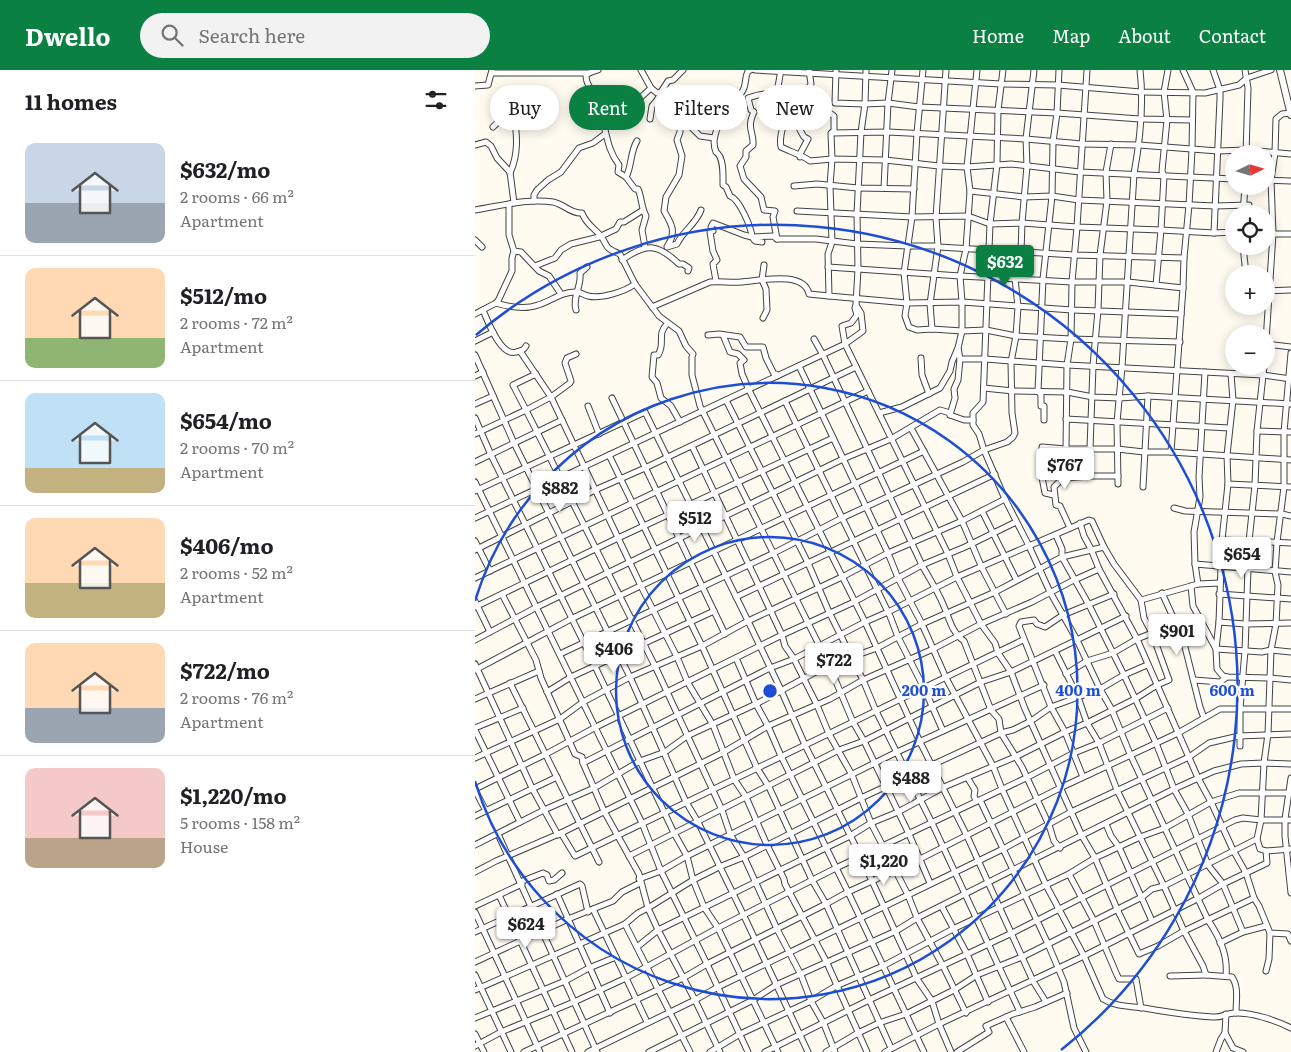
<!DOCTYPE html>
<html lang="en">
<head>
<meta charset="utf-8">
<style>
  body { margin:0; font-family:Literata,serif; background:#f2f2f2; color:#202124; height:100vh; display:flex; flex-direction:column; font-size:19px; white-space:nowrap }
  * { box-sizing:border-box; margin:0 }
  p { font-size:16px; color:#757577 }
  .icon { flex:none; width:28px; height:28px; fill:none; stroke:currentColor; stroke-width:2; stroke-linecap:round; stroke-linejoin:round }
  .map { position:relative; flex:1; overflow:hidden }
  .panel { display:flex; flex-direction:column; background:#fff; width:475px }
  .panel>* { flex:none }
  .hud { position:absolute; left:15px; top:15px; width:475px; height:45px; display:flex; gap:10px }
  .needle { width:32px; rotate:85deg }
  .buttons { position:absolute; left:750px; top:75px; display:grid; gap:10px }
  .buttons a { display:grid; place-items:center; width:50px; height:50px; border-radius:50%; background:#fff; box-shadow:0 2px 12px #0003; font-size:25px }
  .price { position:absolute; translate:-50% -42px; padding:0 11px; border-radius:5px; background:#fff; color:#222; font-size:16px; line-height:32px; filter:drop-shadow(0 1px 2px #0008) }
  .price::after { content:''; position:absolute; left:50%; top:30px; width:15px; height:11px; margin-left:-8px; background:inherit; clip-path:polygon(0 0,100% 0,50% 100%) }
  .price.current { background:#0b8043; color:#fff }
  ul { padding:0; list-style:none }
  li { display:flex; align-items:center; gap:15px; height:125px; padding:0 25px }
  li+li { border-top:1px solid #e0e0e0 }
  li span { display:grid; place-items:center; flex:none; width:140px; height:100px; border-radius:10px; color:#555 }
  li>.icon { margin-inline-start:auto }
  span .icon { width:60px; height:60px; fill:#fffc; stroke-width:1 }
  li b { font-size:21px }
  h2 { display:flex; justify-content:space-between; align-items:center; height:60px; padding:0 25px; font-size:21px }
  .pill { padding:0 18px; border-radius:22px; background:#fff; box-shadow:0 2px 12px #0003; font-size:18px; line-height:45px }
  .pill.current { background:#0b8043; color:#fff }
  header { display:flex; align-items:center; gap:30px; box-sizing:border-box; height:70px; padding:0 25px; background:#0b8043; color:#fff }
  header strong { font-size:24px }
  nav { display:flex; gap:28px; margin-inline-start:auto; font-size:18px }
  .search { width:350px; height:45px; background:#f2f2f2; display:flex; align-items:center; gap:12px; box-sizing:border-box; padding:0 18px; border-radius:28px; color:#757577; font-size:19px }
  main { display:flex; flex:1; min-height:0 }
  .map>svg:first-child { display:block }
  .lines { fill:none; stroke-linecap:round; stroke-linejoin:round }
  .minor-casing { stroke:#424242; stroke-width:7 }
  .tertiary-casing { stroke:#424242; stroke-width:8 }
  .minor { stroke:#fff; stroke-width:5 }
  .tertiary { stroke:#fff; stroke-width:6 }
  .ring { fill:none; stroke:#1d4ed8; stroke-width:2.5 }
  .centre { fill:#1d4ed8; stroke:#fff; stroke-width:2.5 }
  .ring-label { font-size:15px; text-anchor:middle; font-weight:bold; fill:#1d4ed8; stroke:#fff; stroke-width:5; stroke-linejoin:round; paint-order:stroke }
</style>
</head>
<body>
<header>
<strong>Dwello</strong>
<div class="search"><svg class="icon" aria-label="search" viewBox="0 0 24 24"><circle cx="10" cy="10" r="6"/><path d="M15 15l6 6"/></svg>Search here</div>
<nav><a>Home</a><a>Map</a><a>About</a><a>Contact</a></nav>
</header>
<main>
<section class="panel">
<h2>11 homes<svg class="icon" aria-label="filters" viewBox="0 0 24 24"><path d="M4 7h16M4 17h16"/><circle cx="9" cy="7" r="2"/><circle cx="15" cy="17" r="2"/></svg></h2>
<ul>
<li><span style="background:linear-gradient(#c9d6e8 60%,#9aa5b1 0)"><svg class="icon" aria-label="home" viewBox="0 0 24 24"><path d="M3 11l9-7 9 7M6 9v11h12V9"/></svg></span><div><b>$632/mo</b><p>2 rooms · 66 m²</p><p>Apartment</p></div></li>
<li><span style="background:linear-gradient(#ffd9b3 70%,#8fb573 0)"><svg class="icon" aria-label="home" viewBox="0 0 24 24"><path d="M3 11l9-7 9 7M6 9v11h12V9"/></svg></span><div><b>$512/mo</b><p>2 rooms · 72 m²</p><p>Apartment</p></div></li>
<li><span style="background:linear-gradient(#bfe0f5 75%,#c2b280 0)"><svg class="icon" aria-label="home" viewBox="0 0 24 24"><path d="M3 11l9-7 9 7M6 9v11h12V9"/></svg></span><div><b>$654/mo</b><p>2 rooms · 70 m²</p><p>Apartment</p></div></li>
<li><span style="background:linear-gradient(#ffd9b3 65%,#c2b280 0)"><svg class="icon" aria-label="home" viewBox="0 0 24 24"><path d="M3 11l9-7 9 7M6 9v11h12V9"/></svg></span><div><b>$406/mo</b><p>2 rooms · 52 m²</p><p>Apartment</p></div></li>
<li><span style="background:linear-gradient(#ffd9b3 65%,#9aa5b1 0)"><svg class="icon" aria-label="home" viewBox="0 0 24 24"><path d="M3 11l9-7 9 7M6 9v11h12V9"/></svg></span><div><b>$722/mo</b><p>2 rooms · 76 m²</p><p>Apartment</p></div></li>
<li><span style="background:linear-gradient(#f6c9c9 70%,#b9a48a 0)"><svg class="icon" aria-label="home" viewBox="0 0 24 24"><path d="M3 11l9-7 9 7M6 9v11h12V9"/></svg></span><div><b>$1,220/mo</b><p>5 rooms · 158 m²</p><p>House</p></div></li>
</ul>
</section>
<div class="map">
<svg width="816" height="982" viewBox="0 0 816 982">
  <rect width="100%" height="100%" fill="#fffbf1"/>
  <g class="lines">
    <defs>
      <g id="minor">
        <path d="M123 0 114 3 111 5C111 17 117 17 119 26 121 31 123 37 125 42L144 33 163 30 176 18 182 23 186 22"/>
        <path d="M166 0 176 18"/>
        <path d="M276 0 273 1C270 7 271 13 269 18 268 21 264 26 263 29L261 27 248 29C247 36 247 43 245 50 242 61 236 69 241 82 249 87 248 105 248 115L251 117 255 126C264 129 276 156 277 167L298 166 302 169H341L382 174 433 176H463L464 177 600 185 709 188"/>
        <path d="M280 0 526 14 583 15 666 22 730 23 764 15 772 8 796 0"/>
        <path d="M361 0 360 33 390 34 413 33 444 37 582 43 665 49 717 50"/>
        <path d="M448 0 442 63 437 147 429 203 432 233 430 246 434 257 442 260 457 259 487 261 511 260 541 266 596 269 705 272"/>
        <path d="M502 0 492 97 495 121 491 179 485 206 487 232V261L483 278 485 289 483 310 479 319 480 328 475 345 489 350H498V355L504 364 509 380 530 429 554 476 575 522 602 570 625 619 637 640 655 684 733 850C745 868 753 885 751 906"/>
        <path d="M738 0 745 20V29L739 163"/>
        <path d="M770 0 773 18 771 84"/>
        <path d="M17 3H114"/>
        <path d="M0 16 13 15 17 0"/>
        <path d="M183 28 186 29 192 40 202 41 209 48 213 49V54L225 66 239 68"/>
        <path d="M301 28 310 29 317 33 342 34 359 46V61L356 63 357 89 355 116 357 172 353 184 354 226 432 233 487 232 597 240 706 244"/>
        <path d="M317 33 316 39 311 41C311 53 303 64 306 77 314 81 329 86 335 91L357 89 410 90 464 96 492 97 536 94 605 102 759 109"/>
        <path d="M125 42C132 61 131 78 144 95L143 102 151 107 160 119H163C167 128 166 137 171 146L167 160 170 177"/>
        <path d="M175 49 177 36 187 24 186 22 193 11 198 10 208 0"/>
        <path d="M18 57C25 49 35 47 38 36L42 40 39 44C42 65 44 83 35 103"/>
        <path d="M357 63 413 62 551 69 607 74 664 75 743 81 771 80 816 84"/>
        <path d="M636 74 631 102 632 131 625 185 623 240 618 296 614 406H643"/>
        <path d="M0 75 11 72 16 76 22 88 35 102 39 133"/>
        <path d="M325 87V84L333 69 329 67 325 60 336 42 331 34 332 33 331 22 336 14 334 0"/>
        <path d="M151 107C157 96 155 82 162 71"/>
        <path d="M791 110 816 111"/>
        <path d="M319 116 342 114 383 118 439 119"/>
        <path d="M409 118 413 33 417 0"/>
        <path d="M495 121 549 127 577 126 604 130 740 136 774 135"/>
        <path d="M59 131V125L62 120 73 110 86 102 104 78 118 73 130 64"/>
        <path d="M34 134V165L39 181 46 182 64 201 74 206 86 224"/>
        <path d="M0 140C25 136 53 128 78 132 89 134 96 144 107 143 111 154 118 157 125 165 134 176 127 177 145 184L160 214 184 246 204 261 211 276 218 284 217 287V305L225 336 354 595 378 652 389 671 434 764 455 813"/>
        <path d="M322 141 437 147 493 146 515 154 547 153 602 157 686 160 739 163 759 162"/>
        <path d="M768 144 770 116"/>
        <path d="M791 164H816"/>
        <path d="M302 169 298 147 300 141 289 140 286 127 269 109 265 96 271 87V81L278 75C279 61 271 59 279 42L276 40 273 28C282 25 293 21 301 28L306 0"/>
        <path d="M0 170 7 177"/>
        <path d="M193 175C202 162 196 153 189 141L191 127 204 105 207 86 202 70 205 62V51L209 48"/>
        <path d="M768 176 771 204"/>
        <path d="M192 177 202 174C207 162 221 154 226 140"/>
        <path d="M147 190C171 173 182 173 204 194H208L214 198 213 201"/>
        <path d="M60 196 80 188 86 180 96 174 124 167 141 159 145 152H149L168 140"/>
        <path d="M353 197 485 206 597 212H653L708 218"/>
        <path d="M241 211 238 194 242 190 238 181 235 162 238 161 236 157 238 153 269 165 277 167 280 171 287 172"/>
        <path d="M681 215 686 160 689 106 687 101 692 50 689 22 693 0"/>
        <path d="M791 221 816 220"/>
        <path d="M21 233C34 237 50 240 63 235 76 231 88 221 102 222 105 222 109 225 113 226 126 229 149 222 160 214"/>
        <path d="M381 235 380 238 382 245 376 253 367 256 370 274 473 484 482 507 506 554 520 573 523 583 536 602 550 639 607 766 620 788 642 839 664 884 683 876 709 861 779 828"/>
        <path d="M177 237 235 212C245 211 256 213 266 212 284 211 329 200 334 224L354 226"/>
        <path d="M8 240C13 252 26 287 41 282 46 281 48 281 51 276"/>
        <path d="M101 240C97 228 107 215 105 203L112 197"/>
        <path d="M0 244 21 233 23 231 37 201V188L39 181"/>
        <path d="M288 248 292 240 291 219 287 210 289 195"/>
        <path d="M192 254C181 265 191 273 183 285H179L177 307 182 313 186 328 196 336 205 352"/>
        <path d="M457 259 455 234 463 176 461 148 471 0"/>
        <path d="M233 265 244 264 265 267 271 277H288L291 288 299 304H301L302 306"/>
        <path d="M248 265 255 282 263 284 269 290 265 293 267 304 274 320 390 552 445 672 492 766 558 911 571 932"/>
        <path d="M339 269 348 285 447 495C454 508 462 520 468 534 474 547 476 562 489 571L516 640 524 649 526 663 547 697 574 755 579 771 585 778"/>
        <path d="M0 271 18 262"/>
        <path d="M791 271 798 164 796 110 800 83 801 49 807 44 816 43"/>
        <path d="M791 274 816 277"/>
        <path d="M45 281 76 327 166 516 202 587 213 613 238 655 259 709 271 727 292 775 309 809 310 814 352 893 392 982"/>
        <path d="M101 284 92 288 90 293 96 311 95 313 76 327 51 340 180 596 247 740 255 764 269 787 302 859 326 905 336 931 349 954 360 982"/>
        <path d="M0 285 39 373 155 607 211 732 223 752 269 846 333 982"/>
        <path d="M446 288 447 305 454 324"/>
        <path d="M485 289H510L592 295 788 305 816 309"/>
        <path d="M324 296 413 483 423 508 447 554 471 608 518 696 527 719 571 815 609 886 628 929C641 937 654 936 669 938 692 942 715 946 738 947 746 948 752 943 760 943 777 942 802 951 816 958"/>
        <path d="M756 304 758 330 752 385 753 414 747 470 744 552 741 579 742 599 748 606 752 607 794 608 816 610"/>
        <path d="M0 306 8 302"/>
        <path d="M509 318 538 321 592 322 618 327 645 328 673 326 816 334"/>
        <path d="M137 328 250 564"/>
        <path d="M251 330 333 493 354 542 388 610 401 641 457 753 545 942"/>
        <path d="M310 331 415 546 423 567 449 618 468 661"/>
        <path d="M0 334 18 326"/>
        <path d="M113 336 124 364"/>
        <path d="M404 343 427 337 465 318 475 301 477 292 483 278"/>
        <path d="M0 348 16 385 109 573 199 763 212 786 218 810 229 837 243 858 303 982"/>
        <path d="M591 349 754 358"/>
        <path d="M498 350V343L508 332 515 154 522 94 523 40 528 0"/>
        <path d="M569 350V336H566V325L563 321 568 209 577 126 578 72 582 43 584 0"/>
        <path d="M436 358 487 451 507 498 531 544"/>
        <path d="M782 361 816 362"/>
        <path d="M0 364 51 340 38 315 61 304"/>
        <path d="M217 376 284 516 307 565 310 576 319 589 342 635 354 664 377 705 396 753 433 825 442 848 468 896 491 943"/>
        <path d="M696 382 708 218 709 188 714 135 717 80 718 22 708 0"/>
        <path d="M134 385 227 576 282 698 294 717 337 810 351 834 416 978"/>
        <path d="M0 392 87 350"/>
        <path d="M588 408 614 406"/>
        <path d="M0 412 143 704 167 753 186 801 232 894 273 982"/>
        <path d="M643 414 642 352 647 297 659 104C665 71 669 34 665 0"/>
        <path d="M753 414 816 417"/>
        <path d="M668 417 673 326"/>
        <path d="M0 421 170 342 273 551 306 620 330 675 386 787 442 909 457 931 464 954 476 982"/>
        <path d="M579 425 570 423 566 402 567 377 591 379H642L669 382H696L816 390"/>
        <path d="M699 438 710 441 807 444 816 446"/>
        <path d="M507 441 541 509"/>
        <path d="M0 448 370 274 388 261 386 243 381 235 383 199 382 144 386 62 390 34 391 0"/>
        <path d="M605 453 609 466 616 479 624 499 662 569 723 708 736 732 758 780 771 803 779 828 784 836 795 863 813 864 816 871"/>
        <path d="M595 458 585 436 581 435 579 417 588 408V391L586 384 591 379 592 295 596 269 597 212 602 157 612 0"/>
        <path d="M581 465 587 479V487L614 535 649 605 681 673 699 719 713 744 733 795 748 814 768 862"/>
        <path d="M747 470 816 473"/>
        <path d="M0 471 15 501"/>
        <path d="M0 480 120 420 170 398 381 297"/>
        <path d="M720 494 816 502"/>
        <path d="M0 508 393 321"/>
        <path d="M723 514 720 494 719 462 725 427 724 407 730 302"/>
        <path d="M716 516 718 536 741 579 787 582 796 580 816 582"/>
        <path d="M687 523 708 569 725 637 729 648"/>
        <path d="M27 524 61 590 66 608 100 684 107 687 108 693 129 741 164 804 173 838 183 860 220 930 245 982"/>
        <path d="M744 524 816 529"/>
        <path d="M261 527 520 404"/>
        <path d="M666 530 723 514 745 513"/>
        <path d="M0 531 15 562"/>
        <path d="M0 537 143 468 358 368"/>
        <path d="M744 552 770 554 816 553"/>
        <path d="M0 570 62 537 368 389 416 369 465 340 475 343V345"/>
        <path d="M580 581 603 627 612 653 624 673 642 720 689 816 709 861 728 896 731 905 757 907C764 917 761 931 761 943"/>
        <path d="M85 584 299 483 367 448 488 392 509 380 532 372 538 367 540 363 537 343 536 292 541 266 543 237 540 208 546 181 547 153 552 96 551 69 559 0"/>
        <path d="M261 588 281 634 293 656 306 686 373 822 449 982"/>
        <path d="M0 594 57 718 83 765"/>
        <path d="M0 600 98 548 449 381"/>
        <path d="M591 604 612 591 638 583 662 569 677 563"/>
        <path d="M719 610 745 612 752 607"/>
        <path d="M35 613 124 792"/>
        <path d="M72 622 96 607 239 541"/>
        <path d="M0 629 64 601"/>
        <path d="M0 658 48 638"/>
        <path d="M0 660 45 752"/>
        <path d="M765 676V639L770 581 774 471 780 415 782 361 789 296"/>
        <path d="M0 688 85 649 108 632 155 607 227 576 273 551 367 507 413 483 487 451 530 429"/>
        <path d="M108 693 295 598 319 589 390 552 413 542 482 507 614 450 617 451 629 477 639 494 666 530 669 548 677 563 694 610 682 615 660 629 612 653 590 662 540 687 469 717 423 742 396 753 375 766 183 860 162 877"/>
        <path d="M492 707 500 720 499 726 501 731"/>
        <path d="M608 707 590 662 576 637 544 556 546 552 559 550 562 554 570 557 588 545 639 524"/>
        <path d="M816 708 810 749V766L816 823"/>
        <path d="M0 719 71 684 121 657 307 565 379 532 447 495 490 477 541 452"/>
        <path d="M0 720 11 741"/>
        <path d="M505 730 573 874 589 912 599 958 611 982"/>
        <path d="M0 746 82 707"/>
        <path d="M631 754 636 766 644 777 677 851"/>
        <path d="M86 763 100 786 548 570"/>
        <path d="M23 764 122 982"/>
        <path d="M0 775 69 740 119 718 165 691 190 682 212 666 281 634 354 595 402 578 447 554 520 522 587 487 629 477"/>
        <path d="M791 781 816 779"/>
        <path d="M154 786 364 680 389 671 506 612 536 602 651 546"/>
        <path d="M0 802 21 791 86 763 201 706 249 682 293 656 355 629 388 610 458 579 506 554 557 532 597 511 624 499"/>
        <path d="M594 804 619 851 642 905 644 909H661L666 938"/>
        <path d="M164 809 186 801 212 786 422 682 569 615"/>
        <path d="M45 812 68 803 72 805 74 811 79 810 87 803"/>
        <path d="M82 824 135 943"/>
        <path d="M24 825 97 982"/>
        <path d="M0 836 47 814"/>
        <path d="M467 837 492 884 513 932"/>
        <path d="M118 839 172 952"/>
        <path d="M0 842 65 982"/>
        <path d="M150 854 215 982"/>
        <path d="M0 862 105 814 107 816 113 842"/>
        <path d="M745 873 768 862 791 856"/>
        <path d="M0 892 93 849 138 831 147 822 165 813"/>
        <path d="M791 901 794 889 795 863"/>
        <path d="M0 905 36 982"/>
        <path d="M695 906 731 905"/>
        <path d="M0 920 150 854 163 843 173 838 218 810 244 797 269 787 386 728 526 663 538 660 556 651 576 637 625 619 649 605 672 595"/>
        <path d="M751 944 750 963 758 978 768 982"/>
        <path d="M531 947 549 982"/>
        <path d="M0 948 90 911 114 898 141 887"/>
        <path d="M0 964 9 982"/>
        <path d="M0 976 26 962 99 932 151 908 243 858 361 798 551 708 599 683 624 673 693 638"/>
        <path d="M49 982 208 908 232 894 351 834 373 822 445 789 585 718 703 663 745 639H816"/>
        <path d="M113 982 220 930 243 917 528 779 596 742 714 687 734 673 764 666 816 664"/>
        <path d="M174 982 278 930 301 915 421 861 442 848 699 719 739 701 766 694 789 693 816 694"/>
        <path d="M235 982 265 964 336 931 361 916 408 896 478 859 594 804 620 788 665 767 690 758 736 732 764 723H816"/>
        <path d="M290 982 394 930 537 863 760 750 768 748 786 750H816"/>
        <path d="M351 982 383 963 404 953 431 944 479 920 502 905 547 887 667 827 677 819 689 816 782 769"/>
        <path d="M410 982 464 954 609 886 724 828 748 814 792 793 791 781 785 779 782 769 786 750 789 693 793 664 796 580 801 554 803 515 800 502 802 472 809 417V362L816 283"/>
        <path d="M482 982 514 962 511 956 538 944 560 937 592 923"/>
        <path d="M741 982 746 969 750 963"/>
      </g>
      <path id="tertiary" d="M805 0 816 45"/>
    </defs>
    <!-- minor casing -->
    <use href="#minor" class="minor-casing"/>
    <!-- tertiary casing -->
    <use href="#tertiary" class="tertiary-casing"/>
    <!-- minor -->
    <use href="#minor" class="minor"/>
    <!-- tertiary -->
    <use href="#tertiary" class="tertiary"/>
  </g>
  <!-- distance rings -->
  <g class="ring">
    <circle cx="295" cy="621" r="154"/>
    <path d="M0 531A308 308 0 1 1 0 711"/>
    <path d="M1 265A462 462 0 1 1 586 980"/>
  </g>
  <circle cx="295" cy="621" r="8" class="centre"/>
  <g class="ring-label">
    <text x="449" y="626">200 m</text>
    <text x="603" y="626">400 m</text>
    <text x="757" y="626">600 m</text>
  </g>
</svg>
<div class="buttons">
<a><svg class="needle" viewBox="-14 -14 28 28"><path d="M0-13l5 13h-10z" fill="#e53935"/><path d="M0 13l5-13h-10z" fill="#757577"/></svg></a>
<a><svg class="icon" aria-label="locate" viewBox="0 0 24 24"><circle cx="12" cy="12" r="6"/><path d="M12 2v4M12 18v4M2 12h4M18 12h4"/></svg></a>
<a>+</a>
<a>−</a>
</div>
<b class="price current" style="left:530px;top:217px">$632</b>
<b class="price" style="left:590px;top:420px">$767</b>
<b class="price" style="left:85px;top:443px">$882</b>
<b class="price" style="left:220px;top:473px">$512</b>
<b class="price" style="left:767px;top:509px">$654</b>
<b class="price" style="left:702px;top:586px">$901</b>
<b class="price" style="left:139px;top:604px">$406</b>
<b class="price" style="left:359px;top:615px">$722</b>
<b class="price" style="left:436px;top:733px">$488</b>
<b class="price" style="left:409px;top:816px">$1,220</b>
<b class="price" style="left:51px;top:879px">$624</b>
<div class="hud">
<a class="pill">Buy</a>
<a class="pill current">Rent</a>
<a class="pill">Filters</a>
<a class="pill">New</a>
</div>
</div>
</main>
</body>
</html>
